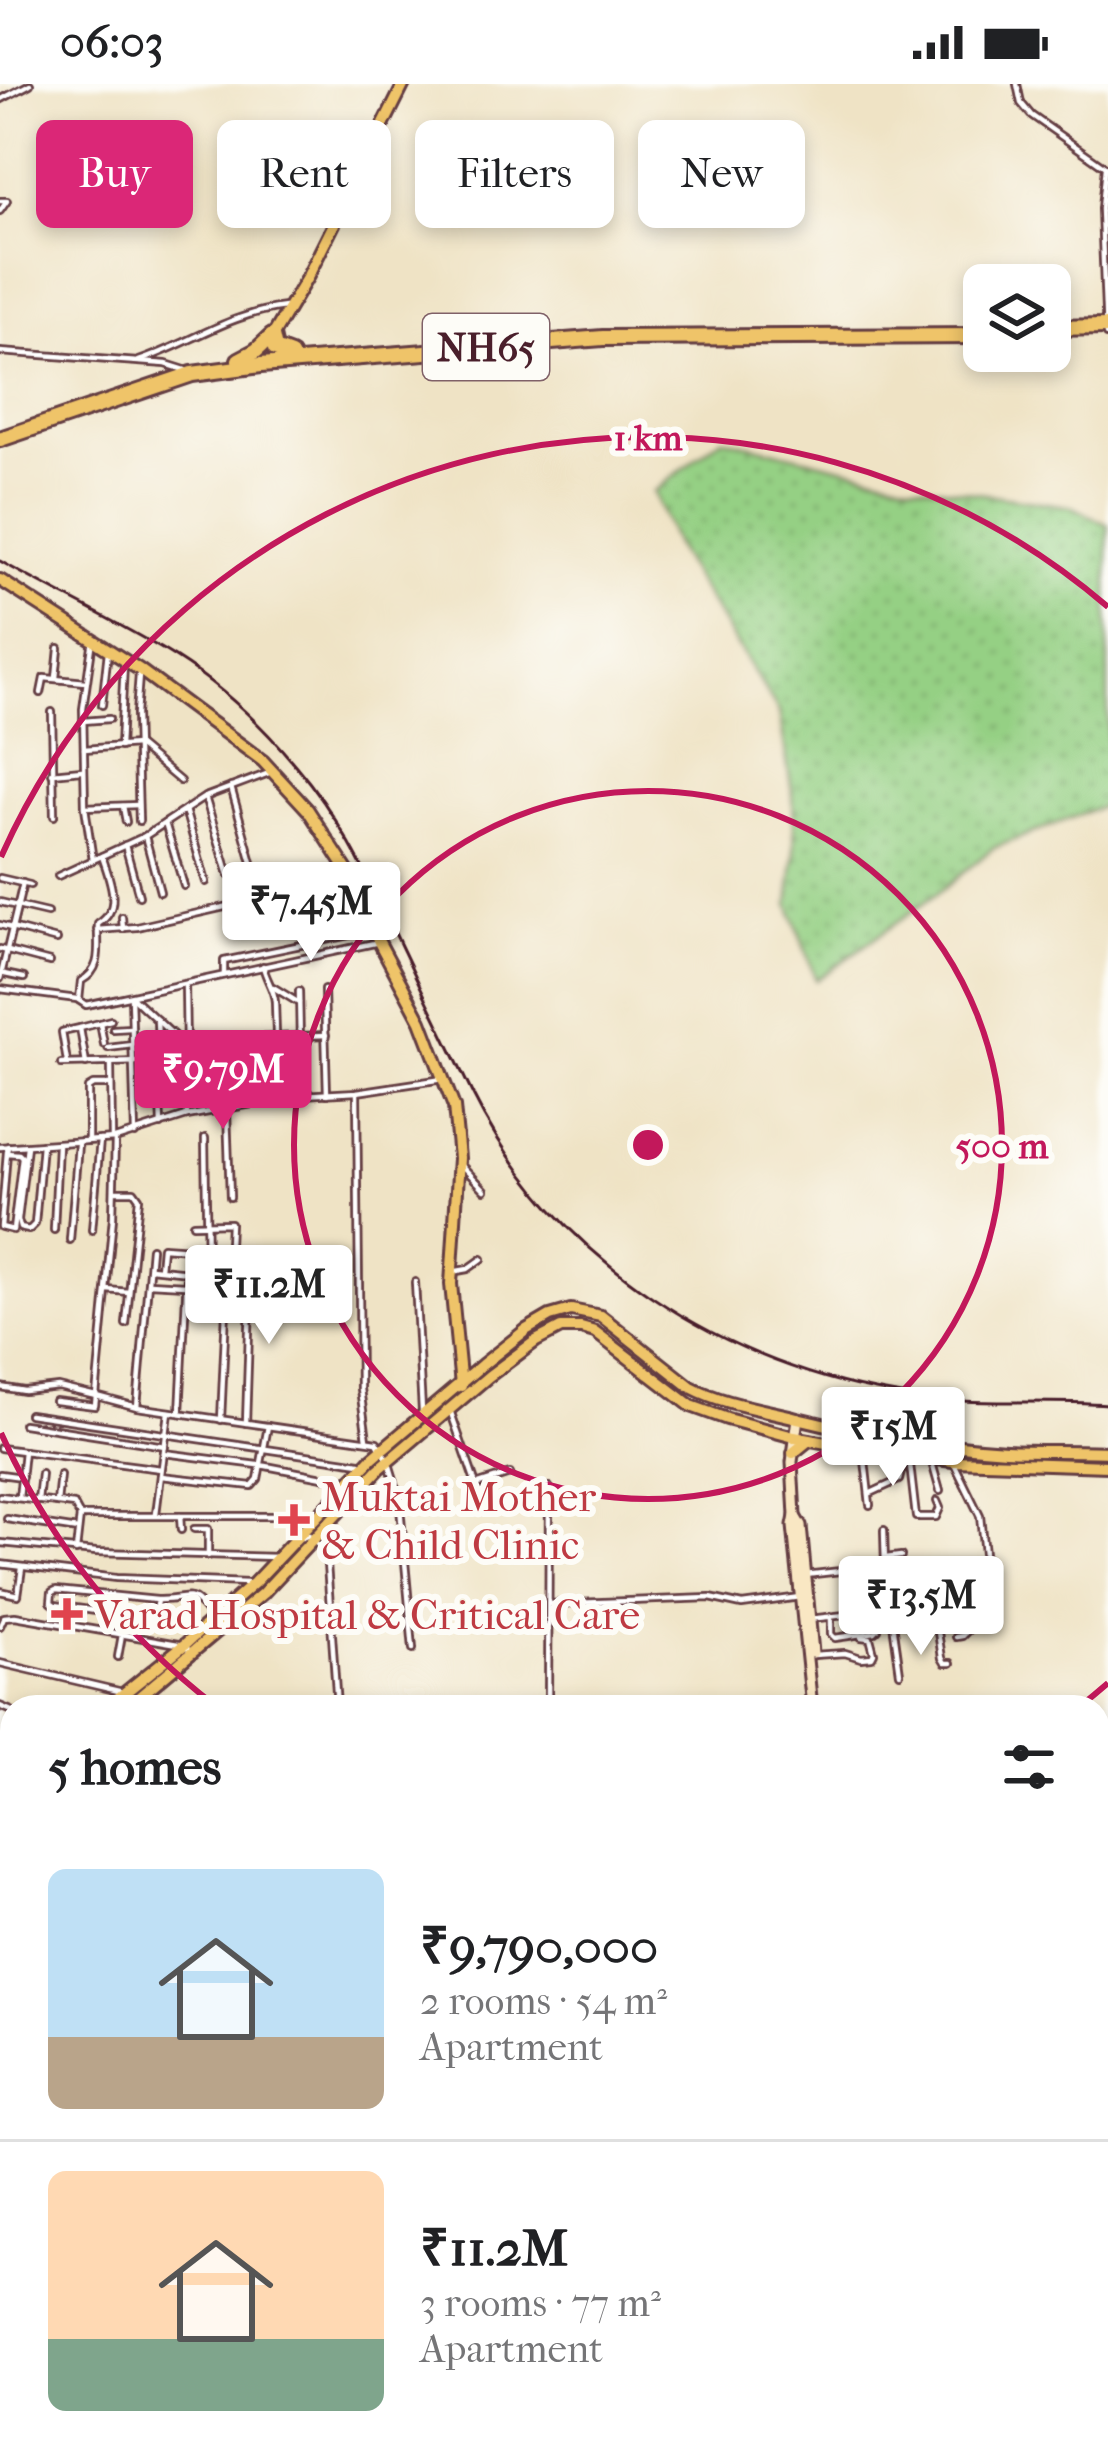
<!DOCTYPE html>
<html lang="en">
<head>
<meta charset="utf-8">
<style>
  body { margin:0; font-family:"IM FELL French Canon",serif; background:#f6f6f6; color:#202124; height:100vh; display:flex; flex-direction:column; font-size:45px; white-space:nowrap }
  * { box-sizing:border-box; margin:0 }
  p { font-size:39px; color:#757577 }
  .icon { flex:none; width:66px; height:66px; fill:none; stroke:currentColor; stroke-width:2; stroke-linecap:round; stroke-linejoin:round }
  .map { position:relative; flex:1; overflow:hidden }
  .panel { position:absolute; left:0px; top:1611px; width:1110px; height:768px; display:flex; flex-direction:column; background:#fff; border-radius:36px 36px 0 0; box-shadow:0 6px 18px #0003 }
  .panel>* { flex:none }
  .guide { position:absolute; left:36px; top:36px; width:1038px; height:108px; display:flex; gap:24px }
  .controls { position:absolute; left:963px; top:180px; display:grid; gap:24px }
  .controls a { display:grid; place-items:center; width:108px; height:108px; border-radius:18px; background:#fff; box-shadow:0 6px 18px #0003; font-size:60px }
  .price { position:absolute; translate:-50% -102px; padding:0 27px; border-radius:12px; background:#fff; color:#222; font-size:39px; line-height:78px; filter:drop-shadow(0 3px 6px #0008) }
  .price::after { content:''; position:absolute; left:50%; top:72px; width:36px; height:27px; margin-left:-18px; background:inherit; clip-path:polygon(0 0,100% 0,50% 100%) }
  .price.current { background:#db2777; color:#fff }
  ul { padding:0; list-style:none }
  li { display:flex; align-items:center; gap:36px; height:300px; padding:0 48px }
  li+li { border-top:3px solid #e0e0e0 }
  li span { display:grid; place-items:center; flex:none; width:336px; height:240px; border-radius:18px; color:#555 }
  li>.icon { margin-inline-start:auto }
  span .icon { width:144px; height:144px; fill:#fffc; stroke-width:1 }
  li b { font-size:51px }
  h2 { display:flex; justify-content:space-between; align-items:center; height:144px; padding:0 48px; font-size:51px }
  .pill { padding:0 42px; border-radius:18px; background:#fff; box-shadow:0 6px 18px #0003; font-size:42px; line-height:108px }
  .pill.current { background:#db2777; color:#fff }
  .status { display:flex; justify-content:space-between; align-items:center; height:84px; padding:0 60px; background:#fff; direction:ltr }
  .status svg { height:33px; fill:currentColor }
  .map>svg:first-child { display:block }
  .grass { fill:url(#grass-dots); stroke:#707858; stroke-width:3 }
  .lines { fill:none; stroke-linecap:round; stroke-linejoin:round }
  .street-casing { stroke:#633c42; stroke-width:10 }
  .secondary-casing { stroke:#633c42; stroke-width:15 }
  .primary-casing { stroke:#633c42; stroke-width:16 }
  .highway-casing { stroke:#633c42; stroke-width:20 }
  .street { stroke:#fff; stroke-width:4.5 }
  .secondary { stroke:#f9e7c3; stroke-width:9 }
  .primary { stroke:#efc469; stroke-width:10 }
  .highway { stroke:#efc469; stroke-width:14 }
  .rail { stroke:#4a1f2b; stroke-width:3 }
  .ring { fill:none; stroke:#c2185b; stroke-width:6 }
  .health-dot { fill:#e0444e; stroke:#fdfcf7; stroke-width:4.5 }
  .labels { text-anchor:middle; stroke-width:12; stroke-linejoin:round; paint-order:stroke }
  .shield { fill:#fdfcf7; stroke:#806168; stroke-width:3 }
  .shield-label { font-size:39px; font-weight:bold; fill:#4a1f2b }
  .health-label { font-size:42px; fill:#be3a42; stroke:#fdfcf7; text-anchor:start }
  .centre { fill:#c2185b; stroke:#fdfcf7; stroke-width:6 }
  .ring-label { font-size:36px; text-anchor:middle; font-weight:bold; fill:#c2185b; stroke:#fdfcf7; stroke-width:12; stroke-linejoin:round; paint-order:stroke }
</style>
</head>
<body>
<div class="status"><b>06:03</b><svg viewBox="0 0 49 12"><path d="M0 12V9h3v3zM5 12V6h3v6zM10 12V3h3v9zM15 12V0h3v12zM26 1h20v11H26zM47 4h2v5h-2z"/></svg></div>
<div class="map">
<svg width="1108" height="2379" viewBox="0 0 1108 2379">
  <defs>
    <pattern id="grass-dots" width="8" height="8" patternUnits="userSpaceOnUse" patternTransform="scale(3)"><rect width="8" height="8" fill="#95d084"/><path d="M2 2h.1M6 6h.1" fill="none" stroke="#82b272" stroke-width="1.8" stroke-linecap="round"/></pattern>
  </defs>
  <rect width="100%" height="100%" fill="#fdfcf7"/>
  <filter id="ink" filterUnits="userSpaceOnUse"><feTurbulence type="fractalNoise" baseFrequency=".00833" numOctaves="2"/><feDisplacementMap in="SourceGraphic" scale="24" xChannelSelector="R" yChannelSelector="G"/><feConvolveMatrix kernelMatrix="1 2 1 2 8 2 1 2 1" color-interpolation-filters="sRGB"/></filter>
  <filter id="wash" filterUnits="userSpaceOnUse"><feTurbulence type="fractalNoise" baseFrequency=".004" numOctaves="4" result="noise"/><feDisplacementMap in="SourceGraphic" scale="48" xChannelSelector="R" yChannelSelector="G"/><feGaussianBlur stdDeviation="2.7" result="paint"/><feColorMatrix in="noise" values="0 0 0 0 0 0 0 0 0 0 0 0 0 0 0 0 0 1.4 0 .05"/><feComposite in="paint" operator="in"/></filter>
  <g filter="url(#wash)">
    <rect width="100%" height="100%" fill="#efe3c5"/>
    <!-- grass -->
    <path class="grass" d="M722 354 909 399 1073 423 1108 441V720L993 764 942 806 816 896 789 820 795 771 793 713 779 628 677 466 654 408Z"/>
  </g>
  <g filter="url(#ink)">
    <g class="lines">
      <defs>
        <g id="street">
          <path d="M1017 0 1021 19 1031 31 1105 83 1101 125 1106 251"/>
          <path d="M0 16 30 0"/>
          <path d="M0 117H7L0 127"/>
          <path d="M0 268 166 280 185 286"/>
          <path d="M139 277C189 260 231 229 285 223"/>
          <path d="M56 594 59 564"/>
          <path d="M41 609 44 594 86 598"/>
          <path d="M102 621 108 567"/>
          <path d="M52 628 54 732"/>
          <path d="M83 637 109 635"/>
          <path d="M120 663 124 579"/>
          <path d="M84 665 137 661 180 697"/>
          <path d="M52 689 82 686"/>
          <path d="M231 703 253 782"/>
          <path d="M205 713 229 791"/>
          <path d="M123 722 126 738"/>
          <path d="M85 723 138 721"/>
          <path d="M185 726 206 798"/>
          <path d="M139 737 136 630 139 591"/>
          <path d="M165 739 184 802"/>
          <path d="M145 752 160 808"/>
          <path d="M125 761 139 812"/>
          <path d="M93 776 85 723 83 625 93 555"/>
          <path d="M58 792 145 752 205 713 269 689"/>
          <path d="M0 794 30 801"/>
          <path d="M0 818 47 829"/>
          <path d="M321 829 362 819"/>
          <path d="M122 833 123 845"/>
          <path d="M0 841 57 856"/>
          <path d="M97 846 137 843 352 794"/>
          <path d="M0 865 50 878"/>
          <path d="M263 882C266 896 274 904 275 918L278 1015"/>
          <path d="M0 889 24 894"/>
          <path d="M224 891V877L373 846"/>
          <path d="M0 895 23 799"/>
          <path d="M185 900 187 1032"/>
          <path d="M273 903 299 919"/>
          <path d="M0 905 77 915 86 921 379 858"/>
          <path d="M324 906 327 1010"/>
          <path d="M299 907 301 1011"/>
          <path d="M131 912 135 1050"/>
          <path d="M131 912 184 961"/>
          <path d="M79 916 81 897C104 885 97 862 98 840 123 825 110 796 102 772"/>
          <path d="M157 936 161 1041"/>
          <path d="M100 939 104 960"/>
          <path d="M113 945 131 944"/>
          <path d="M232 955 326 951"/>
          <path d="M108 964 133 961"/>
          <path d="M67 978 62 948 80 944"/>
          <path d="M61 980 185 977"/>
          <path d="M86 980 80 944 111 936"/>
          <path d="M111 980 112 1055"/>
          <path d="M357 1008 360 1305 367 1355"/>
          <path d="M227 1027 230 1113"/>
          <path d="M205 1054 207 1183"/>
          <path d="M115 1055 113 1133 96 1312 137 1323 377 1358 388 1376 399 1412 413 1565"/>
          <path d="M88 1057V1004L93 1001H111"/>
          <path d="M27 1062 18 1136 20 1144 29 1146 35 1140 42 1060"/>
          <path d="M0 1063 115 1055 187 1032 301 1011 357 1008 443 995"/>
          <path d="M7 1069 19 1070 22 1073 13 1146 1 1143 7 1068 8 1062"/>
          <path d="M463 1083 485 1106"/>
          <path d="M115 1107H134L139 1114 126 1240"/>
          <path d="M193 1140 230 1139 221 1336"/>
          <path d="M54 1146 58 1060"/>
          <path d="M92 1146 100 1056"/>
          <path d="M70 1156 78 1060"/>
          <path d="M150 1184 189 1188 191 1187 192 1165 162 1163 160 1185"/>
          <path d="M228 1185 262 1186"/>
          <path d="M457 1187 468 1185 482 1175"/>
          <path d="M415 1198 422 1327"/>
          <path d="M149 1199 185 1201"/>
          <path d="M107 1206 129 1208"/>
          <path d="M0 1303 24 1307 58 1303 96 1312"/>
          <path d="M55 1317 95 1322 96 1312"/>
          <path d="M137 1323 151 1164"/>
          <path d="M450 1326 484 1424"/>
          <path d="M180 1329 187 1191"/>
          <path d="M29 1330 360 1379"/>
          <path d="M246 1339 251 1186"/>
          <path d="M23 1340 165 1362"/>
          <path d="M0 1364 161 1385"/>
          <path d="M864 1367 870 1421"/>
          <path d="M164 1369 266 1382 349 1398"/>
          <path d="M909 1372 916 1433H936L940 1424 937 1417"/>
          <path d="M931 1375 940 1407"/>
          <path d="M0 1390 22 1393"/>
          <path d="M161 1392 252 1402 258 1395 268 1342"/>
          <path d="M476 1401 510 1390"/>
          <path d="M871 1409 899 1396 905 1371"/>
          <path d="M0 1412 74 1421 80 1432 76 1467"/>
          <path d="M19 1414 24 1367"/>
          <path d="M38 1417 41 1390"/>
          <path d="M57 1419 60 1391"/>
          <path d="M156 1430 169 1328"/>
          <path d="M80 1432H280L309 1436"/>
          <path d="M180 1432 181 1446"/>
          <path d="M7 1435 78 1446"/>
          <path d="M194 1445H208V1472"/>
          <path d="M884 1446 885 1482"/>
          <path d="M302 1454 309 1451 324 1468 327 1480 337 1623"/>
          <path d="M1 1459 96 1468 277 1473"/>
          <path d="M886 1474 901 1472"/>
          <path d="M0 1480 116 1494 248 1499"/>
          <path d="M805 1491 885 1482 900 1589"/>
          <path d="M888 1495 930 1492 981 1520 989 1517 980 1432 955 1381"/>
          <path d="M0 1507 18 1511 22 1484"/>
          <path d="M157 1516 56 1506 52 1508 51 1518 55 1521 150 1535 154 1532 157 1516C194 1517 187 1502 213 1535"/>
          <path d="M549 1520 710 1514 742 1521 800 1513"/>
          <path d="M935 1529 942 1574 945 1579H951"/>
          <path d="M925 1531 964 1524"/>
          <path d="M809 1535 872 1528 876 1531 878 1545 875 1548 835 1554 831 1550V1533"/>
          <path d="M0 1542 4 1533 15 1532 184 1561 192 1569"/>
          <path d="M956 1553 962 1552 968 1546 961 1509"/>
          <path d="M813 1571 845 1569 861 1574 872 1573 874 1569 870 1554 861 1553"/>
          <path d="M118 1573 122 1551"/>
          <path d="M0 1579 123 1608"/>
          <path d="M0 1622 12 1627"/>
          <path d="M548 1623 549 1403"/>
          <path d="M0 1696 12 1687"/>
          <path d="M1098 1760 1108 1759"/>
          <path d="M1100 1852 1108 1860"/>
          <path d="M1098 2126 1108 2125"/>
          <path d="M1098 2220 1108 2219"/>
          <path d="M1098 2241 1101 2295 1108 2298"/>
          <path d="M175 2379 176 2367"/>
          <path d="M714 2379V2367"/>
          <path d="M745 2379V2367"/>
        </g>
        <g id="secondary">
          <path d="M798 1334 792 1378 795 1432 793 1442 812 1623"/>
          <path d="M795 1432 801 1442 813 1569"/>
          <path d="M889 2367 890 2379"/>
        </g>
        <g id="primary">
          <path d="M269 258 308 192 404 0"/>
          <path d="M0 496 140 586 263 677 308 726 352 794 379 858 421 937 454 1023 459 1074 451 1200 461 1302"/>
          <path d="M793 1369 809 1356"/>
          <path d="M107 1623 184 1561 254 1499 372 1374 482 1281 526 1246 550 1232 571 1226 601 1232 691 1303C723 1320 762 1325 797 1334 866 1351 935 1361 1006 1366 1040 1368 1074 1366 1108 1368"/>
          <path d="M127 1623 263 1509 379 1385 489 1292 536 1257 561 1244H581L595 1248 691 1322 727 1335 794 1353 870 1367 953 1377 1108 1382"/>
          <path d="M0 1716 12 1707"/>
          <path d="M0 1728 12 1717"/>
          <path d="M0 1910 12 1921"/>
          <path d="M0 1920 12 1931"/>
          <path d="M0 2189 12 2208"/>
          <path d="M0 2249 12 2267"/>
          <path d="M78 2367 85 2379"/>
          <path d="M116 2367 123 2379"/>
          <path d="M485 2367 498 2379"/>
          <path d="M497 2367 511 2379"/>
        </g>
        <g id="highway">
          <path d="M1050 244 1108 243"/>
          <path d="M239 276 256 267 272 252 275 265 291 271"/>
          <path d="M0 355 192 290 261 281 603 254 984 252"/>
          <path d="M0 2209 12 2227"/>
          <path d="M0 2229 12 2247"/>
          <path d="M90 2367 97 2379"/>
          <path d="M104 2367 112 2379"/>
        </g>
      </defs>
      <!-- street casing -->
      <use href="#street" class="street-casing"/>
      <!-- secondary casing -->
      <use href="#secondary" class="secondary-casing"/>
      <!-- primary casing -->
      <use href="#primary" class="primary-casing"/>
      <!-- highway casing -->
      <use href="#highway" class="highway-casing"/>
      <!-- street -->
      <use href="#street" class="street"/>
      <!-- secondary -->
      <use href="#secondary" class="secondary"/>
      <!-- primary -->
      <use href="#primary" class="primary"/>
      <!-- highway -->
      <use href="#highway" class="highway"/>
      <!-- rail -->
      <path class="rail" d="M0 477C58 510 119 538 175 573 221 602 262 641 296 682 338 731 365 787 393 845 419 900 445 954 472 1009 555 1177 726 1285 909 1312 974 1322 1042 1315 1108 1320"/>
    </g>
  </g>
  <!-- distance rings -->
  <g class="ring">
    <circle cx="648" cy="1061" r="354"/>
    <path d="M1108 1599A708 708 0 0 1 1079 1623M217 1623A708 708 0 0 1 1 1349M1 773A708 708 0 0 1 1108 523"/>
  </g>
  <!-- markers -->
  <g class="health-dot">
    <path d="M288 1418h12v12h12v12h-12v12h-12v-12h-12v-12h12z"/>
    <path d="M61 1512h12v12h12v12h-12v12h-12v-12h-12v-12h12z"/>
  </g>
  <g class="labels">
    <!-- shield labels -->
    <rect class="shield" x="423" y="230" width="126" height="66" rx="9"/>
    <g class="shield-label">
      <text x="486" y="277">NH65</text>
    </g>
    <!-- health labels -->
    <g class="health-label">
      <text x="321" y="1427">Muktai Mother<tspan x="321" dy="48">&amp; Child Clinic</tspan></text>
      <text x="94" y="1545">Varad Hospital &amp; Critical Care</text>
    </g>
  </g>
  <circle cx="648" cy="1061" r="18" class="centre"/>
  <g class="ring-label">
    <text x="648" y="366">1 km</text>
    <text x="1002" y="1074">500 m</text>
  </g>
</svg>
<div class="controls">
<a><svg class="icon" aria-label="layers" viewBox="0 0 24 24"><path d="M12 4l9 5-9 5-9-5zM3 14l9 5 9-5"/></svg></a>
</div>
<b class="price" style="left:311px;top:880px">₹7.45M</b>
<b class="price current" style="left:223px;top:1048px">₹9.79M</b>
<b class="price" style="left:269px;top:1263px">₹11.2M</b>
<b class="price" style="left:893px;top:1405px">₹15M</b>
<b class="price" style="left:921px;top:1574px">₹13.5M</b>
<div class="guide">
<a class="pill current">Buy</a>
<a class="pill">Rent</a>
<a class="pill">Filters</a>
<a class="pill">New</a>
</div>
<section class="panel">
<h2>5 homes<svg class="icon" aria-label="filters" viewBox="0 0 24 24"><path d="M4 7h16M4 17h16"/><circle cx="9" cy="7" r="2"/><circle cx="15" cy="17" r="2"/></svg></h2>
<ul>
<li><span style="background:linear-gradient(#bfe0f5 70%,#b9a48a 0)"><svg class="icon" aria-label="home" viewBox="0 0 24 24"><path d="M3 11l9-7 9 7M6 9v11h12V9"/></svg></span><div><b>₹9,790,000</b><p>2 rooms · 54 m²</p><p>Apartment</p></div></li>
<li><span style="background:linear-gradient(#ffd9b3 70%,#7fa58c 0)"><svg class="icon" aria-label="home" viewBox="0 0 24 24"><path d="M3 11l9-7 9 7M6 9v11h12V9"/></svg></span><div><b>₹11.2M</b><p>3 rooms · 77 m²</p><p>Apartment</p></div></li>
</ul>
</section>
</div>
</body>
</html>
